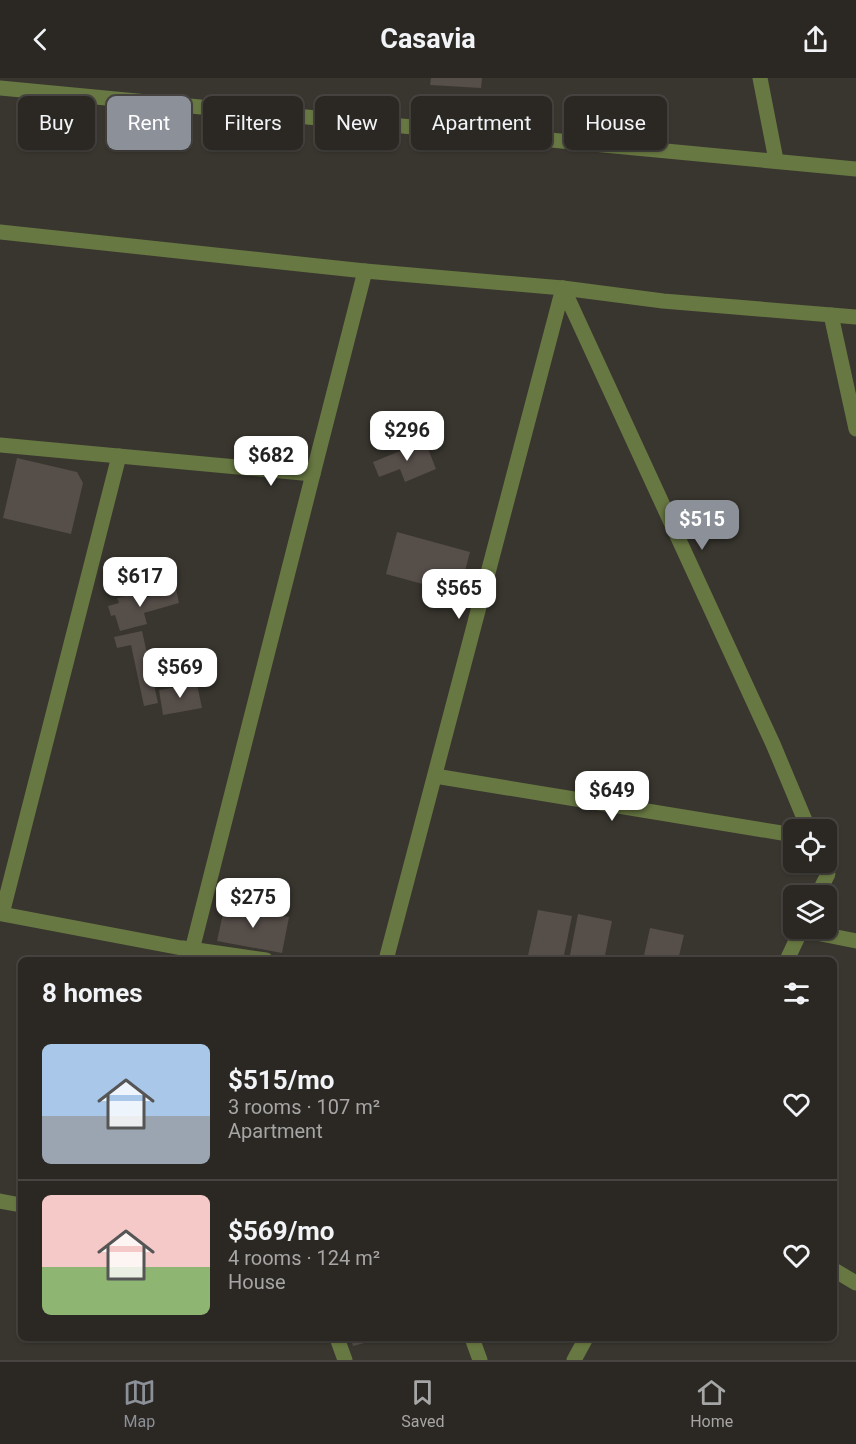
<!DOCTYPE html>
<html lang="en">
<head>
<meta charset="utf-8">
<style>
  body { margin:0; font-family:Roboto,sans-serif; background:#373430; color:#f1f3f6; height:100vh; display:flex; flex-direction:column; font-size:22px; white-space:nowrap }
  * { box-sizing:border-box; margin:0 }
  p { font-size:20px; color:#a6a6a6 }
  .icon { flex:none; width:33px; height:33px; fill:none; stroke:currentColor; stroke-width:2; stroke-linecap:round; stroke-linejoin:round }
  .map { position:relative; flex:1; overflow:hidden }
  .panel { position:absolute; left:18px; top:879px; width:819px; height:384px; display:flex; flex-direction:column; background:#2b2823; border-radius:9px; box-shadow:0 2px 4px #0004,0 0 0 2px #474441 }
  .panel>* { flex:none }
  .guide { position:absolute; left:18px; top:18px; width:820px; height:54px; display:flex; gap:12px }
  .fabs { position:absolute; left:783px; top:741px; display:grid; gap:12px }
  .fabs a { display:grid; place-items:center; width:54px; height:54px; border-radius:9px; background:#2b2823; box-shadow:0 2px 4px #0004,0 0 0 2px #474441; font-size:30px }
  .price { position:absolute; translate:-50% -51px; padding:0 14px; border-radius:12px; background:#fff; color:#222; font-size:20px; line-height:39px; filter:drop-shadow(0 2px 3px #0008) }
  .price::after { content:''; position:absolute; left:50%; top:36px; width:18px; height:14px; margin-left:-9px; background:inherit; clip-path:polygon(0 0,100% 0,50% 100%) }
  .price.on { background:#8c9099; color:#fff }
  ul { padding:0; list-style:none }
  li { display:flex; align-items:center; gap:18px; height:150px; padding:0 24px }
  li+li { border-top:2px solid #474441 }
  li span { display:grid; place-items:center; flex:none; width:168px; height:120px; border-radius:9px; color:#555 }
  li>.icon { margin-inline-start:auto }
  span .icon { width:72px; height:72px; fill:#fffc; stroke-width:1 }
  li b { font-size:26px }
  h2 { display:flex; justify-content:space-between; align-items:center; height:72px; padding:0 24px; font-size:26px }
  .chip { padding:0 21px; border-radius:9px; background:#2b2823; box-shadow:0 2px 4px #0004,0 0 0 2px #474441; font-size:21px; line-height:54px }
  .chip.on { background:#8c9099; color:#fff }
  header { display:flex; justify-content:space-between; align-items:center; height:78px; padding:0 24px; background:#2b2823; font-size:27px; font-weight:700 }
  .tabs { display:flex; justify-content:space-around; align-items:center; height:84px; border-top:2px solid #474441; background:#2b2823; font-size:16px; color:#a6a6a6 }
  .tabs a { display:grid; justify-items:center; gap:3px }
  .tabs .on { color:#8c9099 }
  .map>svg:first-child { display:block }
  .building { fill:#564e49 }
  .lines { fill:none; stroke-linecap:round; stroke-linejoin:round }
  .minor { stroke:#687842; stroke-width:15 }
</style>
</head>
<body>
<header><svg class="icon" aria-label="back" viewBox="0 0 24 24"><path d="M15 5l-7 7 7 7"/></svg>Casavia<svg class="icon" aria-label="share" viewBox="0 0 24 24"><path d="M12 15V3M7 8l5-5 5 5M5 13v7h14v-7"/></svg></header>
<div class="map">
<svg width="856" height="1282" viewBox="0 0 856 1282">
  <rect width="100%" height="100%" fill="#39362f"/>
  <!-- building -->
  <g class="building">
    <path d="M431 0H482L481 10 430 7Z"/>
    <path d="M425 363 436 391 405 404 400 391 379 399 373 384Z"/>
    <path d="M17 380 77 394 83 405 71 456 3 440Z"/>
    <path d="M397 454 470 474 459 516 386 496Z"/>
    <path d="M176 511 179 525 144 535 147 546 120 553 115 537 111 538 108 528 119 525 117 520 136 515 138 522Z"/>
    <path d="M142 553 158 625 144 628 131 567 117 570 114 559Z"/>
    <path d="M197 606 202 630 163 637 159 612Z"/>
    <path d="M225 826 289 839 282 875 217 863Z"/>
    <path d="M538 832 572 838 563 882H527Z"/>
    <path d="M578 836 612 843 604 882H569Z"/>
    <path d="M650 850 684 857 678 882H643Z"/>
    <path d="M351 1260H379V1261L353 1268Z"/>
  </g>
  <g class="lines">
    <!-- minor -->
    <g class="minor">
      <path d="M760 0 776 82"/>
      <path d="M0 10 856 91"/>
      <path d="M0 154 365 193 563 210 663 223 856 239"/>
      <path d="M563 210 773 666 809 752"/>
      <path d="M831 237 856 351"/>
      <path d="M0 367 313 396 365 193"/>
      <path d="M119 378 2 836 192 872 313 396"/>
      <path d="M435 698 794 757"/>
      <path d="M817 818 828 796 823 784"/>
      <path d="M801 852 856 863"/>
      <path d="M183 870 266 882"/>
      <path d="M386 882 563 210"/>
      <path d="M787 882 802 850"/>
      <path d="M0 1123 21 1127"/>
      <path d="M834 1192 856 1205"/>
      <path d="M337 1260 345 1282"/>
      <path d="M472 1260 480 1282"/>
      <path d="M574 1282 586 1260"/>
    </g>
  </g>
</svg>
<div class="fabs">
<a><svg class="icon" aria-label="locate" viewBox="0 0 24 24"><circle cx="12" cy="12" r="6"/><path d="M12 2v4M12 18v4M2 12h4M18 12h4"/></svg></a>
<a><svg class="icon" aria-label="layers" viewBox="0 0 24 24"><path d="M12 4l9 5-9 5-9-5zM3 14l9 5 9-5"/></svg></a>
</div>
<b class="price" style="left:407px;top:384px">$296</b>
<b class="price" style="left:271px;top:409px">$682</b>
<b class="price on" style="left:702px;top:473px">$515</b>
<b class="price" style="left:140px;top:530px">$617</b>
<b class="price" style="left:459px;top:542px">$565</b>
<b class="price" style="left:180px;top:621px">$569</b>
<b class="price" style="left:612px;top:744px">$649</b>
<b class="price" style="left:253px;top:851px">$275</b>
<div class="guide">
<a class="chip">Buy</a>
<a class="chip on">Rent</a>
<a class="chip">Filters</a>
<a class="chip">New</a>
<a class="chip">Apartment</a>
<a class="chip">House</a>
</div>
<section class="panel">
<h2>8 homes<svg class="icon" aria-label="filters" viewBox="0 0 24 24"><path d="M4 7h16M4 17h16"/><circle cx="9" cy="7" r="2"/><circle cx="15" cy="17" r="2"/></svg></h2>
<ul>
<li><span style="background:linear-gradient(#a9c7e8 60%,#9aa5b1 0)"><svg class="icon" aria-label="home" viewBox="0 0 24 24"><path d="M3 11l9-7 9 7M6 9v11h12V9"/></svg></span><div><b>$515/mo</b><p>3 rooms · 107 m²</p><p>Apartment</p></div><svg class="icon" aria-label="heart" viewBox="0 0 24 24"><path d="M12 20l-8-8c-3-5 5-10 8-4 3-6 11-1 8 4z"/></svg></li>
<li><span style="background:linear-gradient(#f6c9c9 60%,#8fb573 0)"><svg class="icon" aria-label="home" viewBox="0 0 24 24"><path d="M3 11l9-7 9 7M6 9v11h12V9"/></svg></span><div><b>$569/mo</b><p>4 rooms · 124 m²</p><p>House</p></div><svg class="icon" aria-label="heart" viewBox="0 0 24 24"><path d="M12 20l-8-8c-3-5 5-10 8-4 3-6 11-1 8 4z"/></svg></li>
</ul>
</section>
</div>
<nav class="tabs">
<a class="on"><svg class="icon" aria-label="map" viewBox="0 0 24 24"><path d="M3 6l6-2 6 2 6-2v14l-6 2-6-2-6 2zM9 4v14M15 6v14"/></svg>Map</a>
<a><svg class="icon" aria-label="saved" viewBox="0 0 24 24"><path d="M7 4h10v16l-5-4-5 4z"/></svg>Saved</a>
<a><svg class="icon" aria-label="home" viewBox="0 0 24 24"><path d="M3 11l9-7 9 7M6 9v11h12V9"/></svg>Home</a>
</nav>
</body>
</html>
